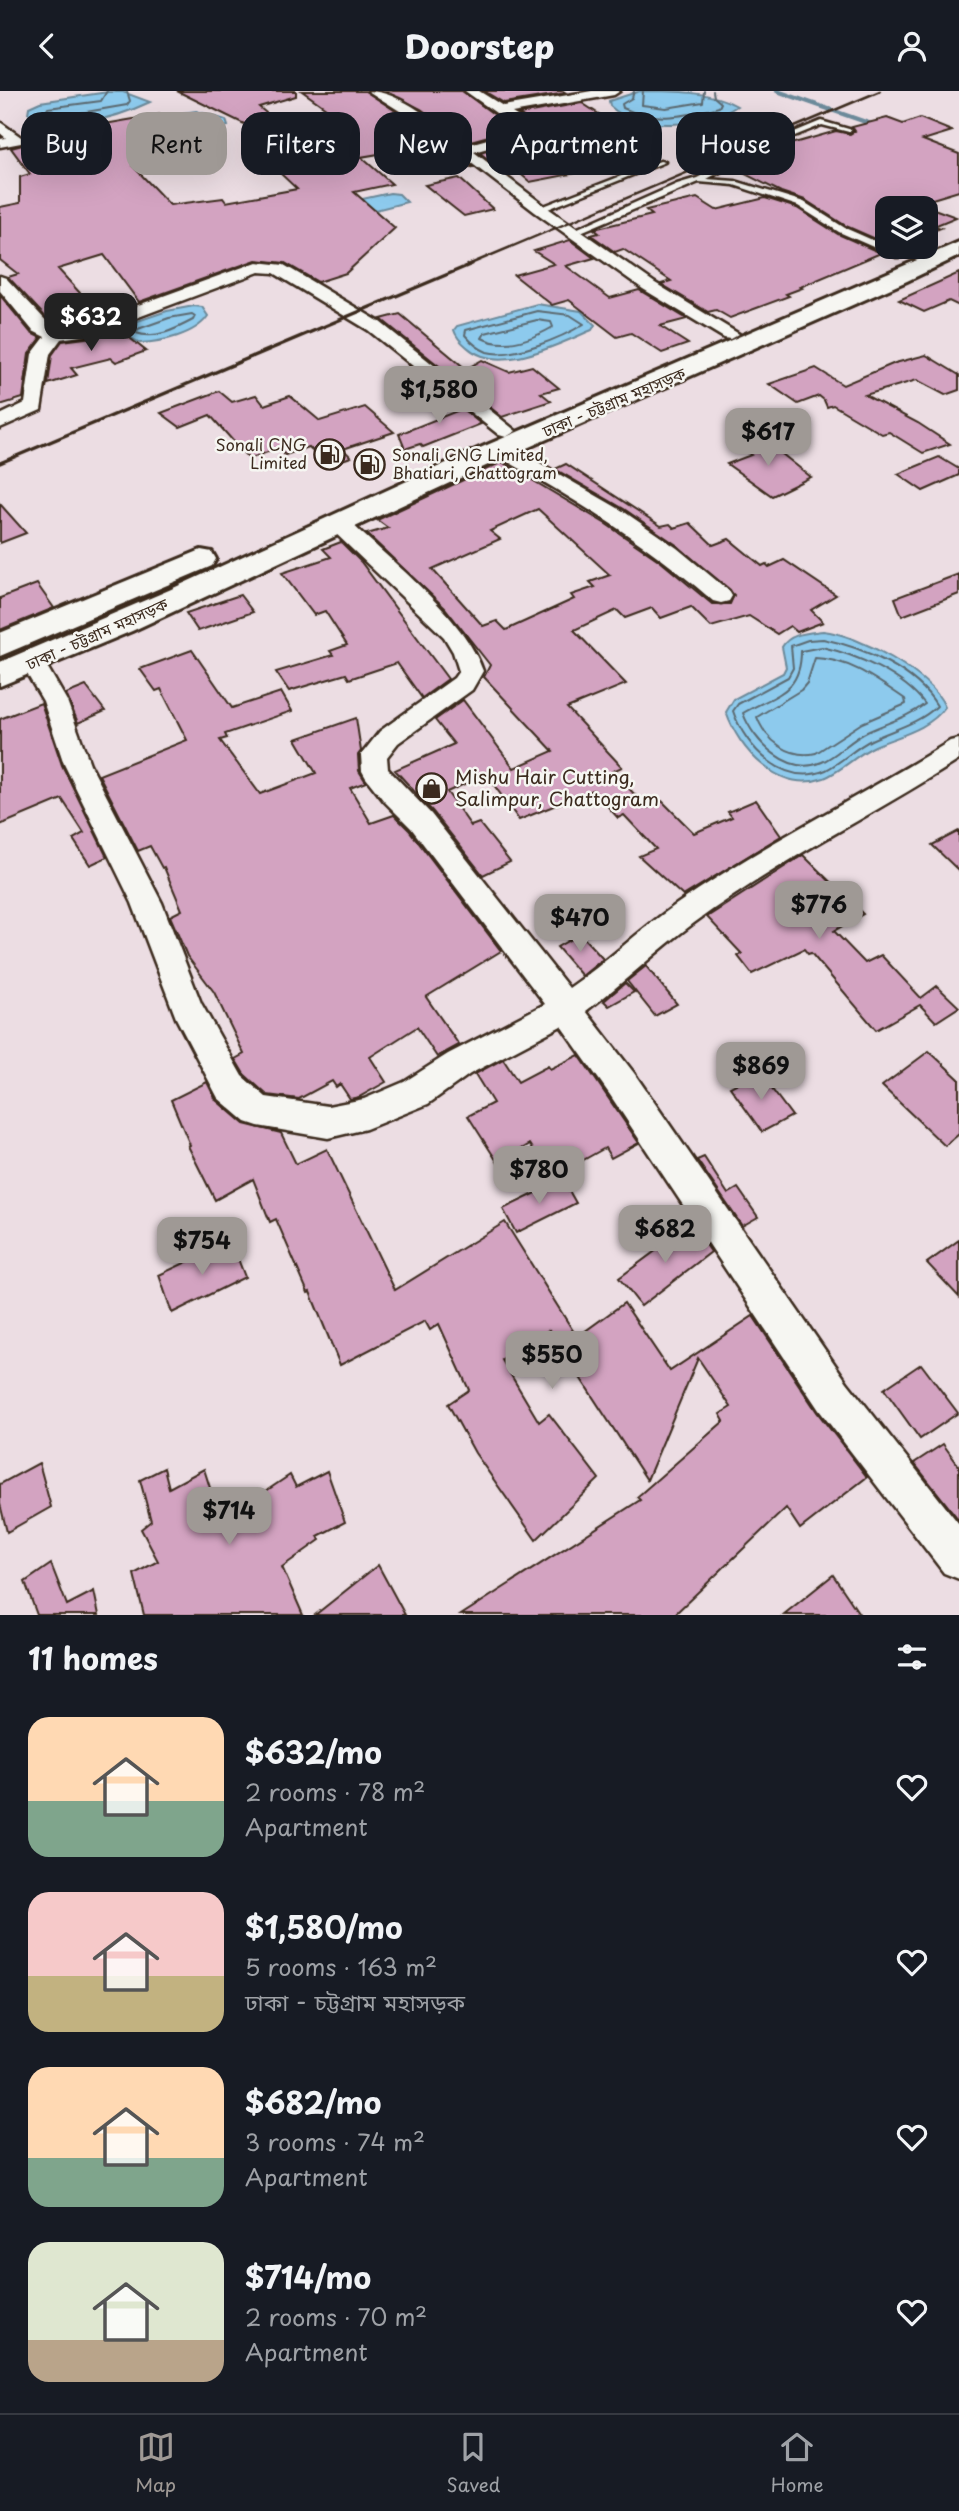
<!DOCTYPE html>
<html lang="en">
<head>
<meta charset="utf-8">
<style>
  body { margin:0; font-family:"Playpen Sans","Noto Sans Bengali",sans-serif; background:#242831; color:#f1f3f6; height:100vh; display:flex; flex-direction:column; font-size:26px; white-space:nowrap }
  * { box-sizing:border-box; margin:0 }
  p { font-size:23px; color:#9ea1a6 }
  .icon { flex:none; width:38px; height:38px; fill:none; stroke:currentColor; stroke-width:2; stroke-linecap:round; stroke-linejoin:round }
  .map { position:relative; height:1524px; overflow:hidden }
  .panel { display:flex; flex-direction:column; background:#171b24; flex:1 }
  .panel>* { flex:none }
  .banner { position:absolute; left:21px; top:21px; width:917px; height:63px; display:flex; gap:14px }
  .controls { position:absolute; left:875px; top:105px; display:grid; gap:14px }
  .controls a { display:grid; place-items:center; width:63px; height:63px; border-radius:14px; background:#171b24; box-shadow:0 7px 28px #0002; font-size:35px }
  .price { position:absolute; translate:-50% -60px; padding:0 16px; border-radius:14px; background:#9f9995; color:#111; font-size:23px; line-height:46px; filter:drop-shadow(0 2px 4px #0008) }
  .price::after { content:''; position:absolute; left:50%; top:42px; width:21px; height:16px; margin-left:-10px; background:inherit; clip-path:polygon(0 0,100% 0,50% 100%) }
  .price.active { background:#222; color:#fff }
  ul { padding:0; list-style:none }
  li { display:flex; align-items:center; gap:21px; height:175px; padding:0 28px }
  li span { display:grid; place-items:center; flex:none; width:196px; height:140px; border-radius:21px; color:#555 }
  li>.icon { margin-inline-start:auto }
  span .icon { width:84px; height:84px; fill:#fffc; stroke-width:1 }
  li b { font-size:30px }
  h2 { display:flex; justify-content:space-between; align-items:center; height:84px; padding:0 28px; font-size:30px }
  .tag { padding:0 24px; border-radius:21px; background:#171b24; box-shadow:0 7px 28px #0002; font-size:24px; line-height:63px }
  .tag.active { background:#9f9995; color:#111 }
  header { display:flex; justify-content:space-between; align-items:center; height:91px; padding:0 28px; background:#171b24; font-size:32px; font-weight:800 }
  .tab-bar { display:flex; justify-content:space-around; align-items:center; height:98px; border-top:2px solid #363941; background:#171b24; font-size:19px; color:#9ea1a6 }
  .tab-bar a { display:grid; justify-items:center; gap:4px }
  .tab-bar .active { color:#9f9995 }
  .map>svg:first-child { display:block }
  .water { fill:#8dcaed; stroke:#6c8a9a; stroke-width:2 }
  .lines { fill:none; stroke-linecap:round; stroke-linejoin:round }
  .shore { stroke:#5c6a71; stroke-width:2 }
  .stream { stroke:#6c8a9a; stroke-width:4.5 }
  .building { fill:#d3a3c1; stroke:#3b2a1e; stroke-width:2; fill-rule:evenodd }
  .service-casing { stroke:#3b2a1e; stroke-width:5 }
  .minor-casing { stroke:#3b2a1e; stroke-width:5 }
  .trunk-casing { stroke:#3b2a1e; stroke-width:6 }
  .service { fill:#f6f6f2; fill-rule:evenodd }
  .minor { fill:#f6f6f2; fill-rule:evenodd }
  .trunk { fill:#f6f6f2; fill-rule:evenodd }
  .rail-far1 { stroke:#3b2a1e; stroke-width:2.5 }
  .rail { stroke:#3b2a1e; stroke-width:3.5 }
  .labels { text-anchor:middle; stroke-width:5; stroke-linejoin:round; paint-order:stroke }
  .far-street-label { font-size:16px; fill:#3b2a1e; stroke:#f6f6f2 }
  .far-poi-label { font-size:16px; fill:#3b2a1e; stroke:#f6f6f2; text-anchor:end }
  .poi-label { font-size:19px; fill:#3b2a1e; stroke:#f6f6f2; text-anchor:start }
</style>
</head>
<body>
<header><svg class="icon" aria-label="back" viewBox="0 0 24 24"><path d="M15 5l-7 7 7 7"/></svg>Doorstep<svg class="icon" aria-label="person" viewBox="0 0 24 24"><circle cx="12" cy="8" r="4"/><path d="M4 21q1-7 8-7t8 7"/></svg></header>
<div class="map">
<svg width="959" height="1524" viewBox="0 0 959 1524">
  <rect width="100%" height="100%" fill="#ecdde3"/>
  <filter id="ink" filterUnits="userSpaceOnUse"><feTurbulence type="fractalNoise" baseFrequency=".0143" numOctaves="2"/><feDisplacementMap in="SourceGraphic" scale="14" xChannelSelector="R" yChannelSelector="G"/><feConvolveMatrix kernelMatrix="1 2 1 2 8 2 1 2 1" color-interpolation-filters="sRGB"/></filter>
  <g filter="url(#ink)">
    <!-- water -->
    <g class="water">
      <path d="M640 0C673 0 711 0 737 15 707 36 637 42 610 15L609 10Z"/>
      <path d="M108 1H123L150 11C114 28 65 42 28 22L29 16 40 11Z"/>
      <path d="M196 20 226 29 228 35 218 38 205 37 180 45 165 35 183 22Z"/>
      <path d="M390 102 399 103 407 111 368 121 353 110Z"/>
      <path d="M537 213 581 220 595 234 592 239C558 253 499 285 467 256 461 251 456 246 454 239L457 235Z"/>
      <path d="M194 215 202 216 208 225C195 244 161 251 140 252L129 246 126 240 129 233 167 220Z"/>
      <path d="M823 540C857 543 932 583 945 616 930 638 898 645 875 655 857 663 842 680 824 687 779 703 739 659 726 621L734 608 783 582 786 576 782 556C790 542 808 542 823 540Z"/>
    </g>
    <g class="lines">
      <!-- shore -->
      <g class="shore">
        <path d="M107 0 101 10 48 17 45 22 57 26 127 14 130 10 127 0"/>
        <path d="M634 0 632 7 622 13 623 17C654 32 687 25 719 16L721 12 714 6 713 0"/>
        <path d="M643 0 642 14 666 17 703 11 704 0"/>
        <path d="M537 220 570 224 584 233C563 246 512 268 487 261 479 258 471 251 465 244L466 239Z"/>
        <path d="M192 223 195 225 193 229C176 238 155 249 136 242L138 238 169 227Z"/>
        <path d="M537 229 551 231 553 236C532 248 505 259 482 247L485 242Z"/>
        <path d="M823 548C862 556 916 579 937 615 918 633 894 638 871 649 855 657 842 671 826 679 784 697 745 656 733 620L738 613 788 586 793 577 791 555 808 549Z"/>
        <path d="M822 556C857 564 903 584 925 613 907 627 886 632 867 641 850 649 838 664 822 671 788 686 753 650 743 622 776 603 801 602 801 560Z"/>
        <path d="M815 567C850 568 877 589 905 608L906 613 862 632 816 662C790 668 766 650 757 626L801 599 807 592Z"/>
      </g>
      <!-- stream -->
      <path class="stream" d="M777 0 880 36"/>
    </g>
    <!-- building -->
    <g class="building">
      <path d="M177 0H296V5L259 16 297 48 354 37 302 0H365L420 36 473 76 449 81 420 56 361 66 392 93 354 101 395 137 346 182 318 191 285 172 256 169 139 211 104 164 58 178 101 225 63 235 53 234 8 186 18 183 0 169V116L20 112V86L30 83 11 57 23 54 24 47 162 23 208 68 185 73 176 66 133 75 170 114 223 107 226 111 297 98 244 48 267 44Z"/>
      <path d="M384 0H462L514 38 467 51 421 18Z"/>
      <path d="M484 0H563L566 2 504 12Z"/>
      <path d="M582 12 643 52 639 53 642 55 602 65 617 74 530 91 504 69 493 72 480 62 538 45 537 35 519 23Z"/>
      <path d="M887 27 903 33 920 27 952 40 923 49 959 63V100L929 109 933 111 923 114 956 126 934 135 941 137 926 143V117H887V153L846 135 805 109 781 101 733 77 783 58 780 56 836 40 850 43 855 40 852 36Z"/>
      <path d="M459 87 493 118 464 125 425 94Z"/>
      <path d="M697 107 716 119 765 107 797 117 838 143 881 162 800 196 802 197 786 203 789 205 730 227 716 219 708 221 661 193 671 190 623 158 615 161 591 144 599 142 594 138 652 124 646 119Z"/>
      <path d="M570 149 594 167 566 175 610 207 639 199 687 228 660 235 688 253 662 262 631 242 617 246 569 209 552 214 514 184 554 173 534 160Z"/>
      <path d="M959 182V215L949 210 924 221 899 209Z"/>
      <path d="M0 204 31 242 41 247 29 263 23 307 0 314Z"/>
      <path d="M400 223 466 278 482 269 509 281 532 275 559 297 541 302 551 310 502 326 381 228Z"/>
      <path d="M117 237 146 260 116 271 111 267 71 277 77 284 48 293 52 264 62 250 93 246Z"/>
      <path d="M926 264 959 284V299L945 304 917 289 865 304 918 332 950 353 923 362 889 341 882 343 833 314 827 316 824 309 819 305 798 313 769 293 816 277 843 294 895 272Z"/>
      <path d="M408 274 481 333 423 356 420 353 405 358 399 343 457 320Z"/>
      <path d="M219 300 232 311 256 304 264 314 290 305 320 330 365 316 394 341 343 358 351 366 327 374 309 356 285 364 278 357 249 368 210 324 180 336 161 322Z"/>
      <path d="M762 347 811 386 772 405 727 373 751 364 739 354Z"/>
      <path d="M939 366 959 378V384L923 400 898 383Z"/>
      <path d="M502 371 606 433 660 470 712 513H730L734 504 678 455 624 418 555 378 566 373 661 435 670 433 674 437 690 432 713 454 729 448 762 475 766 473 769 476 784 469 836 504 811 519 823 531 797 541 790 535 777 543 749 525 711 536 691 516 661 527 652 517 625 527 617 519 574 539 626 593 567 617 622 676 613 680 647 717 662 710 694 742 732 726 728 721 756 709 781 745 683 805 639 765 656 758 624 724 618 727 593 699 519 729 486 683 447 701 471 735 479 732 510 771 483 784 433 721 395 679 454 653 435 629 463 609 514 677 553 660 484 586 490 574 445 517 367 443 388 437 377 429ZM538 418 610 484 590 491 595 496 571 504 574 508 506 539 497 530 483 535 432 478 500 448 490 440Z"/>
      <path d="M0 413 26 442 0 452Z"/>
      <path d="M341 451 361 471 448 588 422 607 397 572 349 588 346 583 289 600 276 581 333 564 330 560 347 554 325 520 314 524 282 482 331 466 323 458Z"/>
      <path d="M959 483V503L902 525 895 507Z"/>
      <path d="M37 493 54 517 0 539V507Z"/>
      <path d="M240 504 253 521 198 540 186 522Z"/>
      <path d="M192 559 232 617 281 601 292 620 225 643 227 647 220 649 260 703 316 682 296 648 356 627 361 660 358 664 359 680 366 691 350 697 371 732 394 724 409 739 501 860 426 906 459 954 437 966 417 936 370 966 386 991 359 1006 350 1008 340 993 336 996 332 990 299 1008 267 1004 244 983 235 968 244 963 214 901 187 865 170 825 182 819 164 776 162 777 150 755 138 760 99 684 187 649 161 598 156 600 140 578Z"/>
      <path d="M86 595 105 620 78 632 66 603Z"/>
      <path d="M41 612 62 674 107 766 90 774 73 748 84 742 62 708 0 734V628Z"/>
      <path d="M959 740V780L932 754Z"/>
      <path d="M803 764 863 823 834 840 865 872 881 864 921 907 937 895 959 916 936 931 920 914 876 939 811 862 808 863 804 858 752 883 738 865 742 863 707 826Z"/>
      <path d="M580 843 603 868 582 885 557 856Z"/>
      <path d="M646 875 677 913 655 925 627 890Z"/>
      <path d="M625 892 634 901 609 915 604 910Z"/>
      <path d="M929 960 959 988V1043L945 1055 882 995Z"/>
      <path d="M579 964 639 1052 611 1067 605 1057 551 1087 530 1053 498 1072 468 1025 493 1012 475 983 503 968 518 991 548 975 550 978Z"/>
      <path d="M759 981 792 1025 762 1041 730 996Z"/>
      <path d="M207 991 216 1009 244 1033 281 1042 296 1073 327 1058 395 1199 505 1131 577 1246 624 1212 670 1280 753 1225 817 1321 867 1386 800 1438 786 1417 674 1524H461L640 1409 637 1406 724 1330 720 1323 731 1316 698 1267 647 1389 549 1239 502 1269 539 1331 549 1323 599 1388 536 1449 475 1362 448 1313 469 1299 439 1233 430 1239 425 1230 340 1274 310 1201 308 1202 276 1128 270 1131 253 1088 215 1109 188 1055 190 1054 171 1009Z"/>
      <path d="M704 1066 728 1103 738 1097 758 1126 742 1135 697 1069Z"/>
      <path d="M563 1089 576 1112 516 1142 503 1118Z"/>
      <path d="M692 1133 711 1161 641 1215 619 1187Z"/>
      <path d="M959 1149V1206L927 1172Z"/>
      <path d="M231 1150 245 1186 172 1222 159 1184Z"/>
      <path d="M921 1273 958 1322 920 1348 884 1298Z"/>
      <path d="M943 1353 959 1375V1429L914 1372Z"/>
      <path d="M39 1372 51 1416 7 1441 0 1413V1393Z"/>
      <path d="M164 1377 169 1397 204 1378 218 1422 223 1420 226 1431 267 1410 263 1402 290 1384 296 1396 327 1380 345 1431 318 1445 320 1449 282 1476 303 1524H144L134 1483 158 1470 141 1438 151 1430 140 1389Z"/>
      <path d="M51 1473 67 1514 94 1500 99 1524H37L25 1491Z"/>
      <path d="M378 1474 405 1524H315Z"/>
      <path d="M833 1484 860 1524H783Z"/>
    </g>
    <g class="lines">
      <defs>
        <g id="service">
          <path d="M821 30 852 39 849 41 822 34 767 56 707 88 735 90 804 111 845 137 902 162V166H896L839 141 798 115 734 94 699 91 576 143 569 141 677 93 697 87 763 54Z"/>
          <path d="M660 70 665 71 543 120 536 118Z"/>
        </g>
        <g id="minor">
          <path d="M368 0C401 0 440 35 466 54L520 39 465 0H479L503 15 592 0H620L614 4 512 22 536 37V43L474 61 545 115 655 192 739 243 730 248 724 247 643 198 535 121 422 34Z"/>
          <path d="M0 31 21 46V52L0 56V48L6 47 0 42Z"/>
          <path d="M257 171 284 174 380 231 516 340 506 346 499 344 368 239 274 182 259 181 93 243 61 248 50 263 41 319 0 337V324L25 312 32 263 45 246 33 240 0 200V185L6 187 52 236 63 238 83 234Z"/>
          <path d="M501 353 538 371 623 420 677 457 729 500 732 505 729 510 721 512 713 510C646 451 572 406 494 363L491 359 494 355Z"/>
          <path d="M339 427 347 428C389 469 465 526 483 580L472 599 398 652 387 666 388 678 431 723 569 897C606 872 638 840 674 815 762 753 859 707 950 650L959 648V669C872 725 778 770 694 832 657 859 624 892 586 920L634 982 847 1291 959 1433V1488L944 1482 819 1319 610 1004 561 935 470 983 428 1013 366 1038 328 1047 258 1035 246 1031 218 1007 176 927 132 812 64 673 43 610 20 571 23 565 32 563 41 565 67 610 90 673 162 812 201 912 242 985 266 1006 328 1015 364 1008 404 991 448 963 545 913 411 737 384 710 366 687 362 680 361 664 380 640 454 587 459 580 453 561 444 546 331 438 328 433 331 428Z"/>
        </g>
        <g id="trunk">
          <path d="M959 151V165L907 190 486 375 132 540 0 595V571L169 499 466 363Z"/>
          <path d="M201 459 212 461 216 468 212 475 0 565V542Z"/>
        </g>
      </defs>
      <!-- service casing -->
      <use href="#service" class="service-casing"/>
      <!-- minor casing -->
      <use href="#minor" class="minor-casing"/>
      <!-- trunk casing -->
      <use href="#trunk" class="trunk-casing"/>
      <!-- service -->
      <use href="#service" class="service"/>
      <!-- minor -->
      <use href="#minor" class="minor"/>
      <!-- trunk -->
      <use href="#trunk" class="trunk"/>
      <!-- rail-far1 -->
      <path class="rail-far1" d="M468 174 880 0"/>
      <!-- rail -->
      <path class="rail" d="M0 372 472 173"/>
    </g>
  </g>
  <!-- icons -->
  <defs>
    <symbol id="fuel-ring" viewBox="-11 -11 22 22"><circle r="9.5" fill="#f6f6f2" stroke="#3b2a1e" stroke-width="1.5"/><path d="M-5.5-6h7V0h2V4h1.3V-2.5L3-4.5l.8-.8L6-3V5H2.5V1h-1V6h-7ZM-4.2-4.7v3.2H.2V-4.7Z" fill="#3b2a1e"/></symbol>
    <symbol id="shop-ring" viewBox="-11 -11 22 22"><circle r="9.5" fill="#f6f6f2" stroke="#3b2a1e" stroke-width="1.5"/><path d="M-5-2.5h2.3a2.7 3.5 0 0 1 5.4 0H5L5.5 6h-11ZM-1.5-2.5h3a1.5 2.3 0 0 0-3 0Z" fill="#3b2a1e"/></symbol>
  </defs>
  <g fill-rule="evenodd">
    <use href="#fuel-ring" x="312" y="346" width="35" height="35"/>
    <use href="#fuel-ring" x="352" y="356" width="35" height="35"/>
    <use href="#shop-ring" x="414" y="680" width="35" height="35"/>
  </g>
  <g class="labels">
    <!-- far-street labels -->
    <g class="far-street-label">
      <text transform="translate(614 311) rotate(-23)" y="6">ঢাকা - চট্টগ্রাম মহাসড়ক</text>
      <text transform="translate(97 543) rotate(-24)" y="6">ঢাকা - চট্টগ্রাম মহাসড়ক</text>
    </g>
    <!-- far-poi labels -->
    <g class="far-poi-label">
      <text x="307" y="360">Sonali CNG<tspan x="307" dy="18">Limited</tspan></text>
      <text x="392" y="370" text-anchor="start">Sonali CNG Limited,<tspan x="392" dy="18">Bhatiari, Chattogram</tspan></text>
    </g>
    <!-- poi labels -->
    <g class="poi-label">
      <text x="455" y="693">Mishu Hair Cutting,<tspan x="455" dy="22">Salimpur, Chattogram</tspan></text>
    </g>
  </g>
</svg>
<div class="controls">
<a><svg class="icon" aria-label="layers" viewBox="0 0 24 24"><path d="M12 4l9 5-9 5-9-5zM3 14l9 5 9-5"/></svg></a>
</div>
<b class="price active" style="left:91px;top:262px">$632</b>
<b class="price" style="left:439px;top:335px">$1,580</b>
<b class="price" style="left:768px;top:377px">$617</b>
<b class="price" style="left:819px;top:850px">$776</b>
<b class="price" style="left:580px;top:863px">$470</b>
<b class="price" style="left:761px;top:1011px">$869</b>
<b class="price" style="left:539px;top:1115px">$780</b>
<b class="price" style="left:665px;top:1174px">$682</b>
<b class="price" style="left:202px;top:1186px">$754</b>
<b class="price" style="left:552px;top:1300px">$550</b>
<b class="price" style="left:229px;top:1456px">$714</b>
<div class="banner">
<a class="tag">Buy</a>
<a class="tag active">Rent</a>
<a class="tag">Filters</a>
<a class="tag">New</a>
<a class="tag">Apartment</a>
<a class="tag">House</a>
</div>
</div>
<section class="panel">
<h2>11 homes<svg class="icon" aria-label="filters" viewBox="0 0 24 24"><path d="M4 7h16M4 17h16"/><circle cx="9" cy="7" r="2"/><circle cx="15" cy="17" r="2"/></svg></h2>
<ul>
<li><span style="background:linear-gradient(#ffd9b3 60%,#7fa58c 0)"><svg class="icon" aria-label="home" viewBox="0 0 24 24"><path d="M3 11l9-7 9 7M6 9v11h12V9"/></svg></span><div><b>$632/mo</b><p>2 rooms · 78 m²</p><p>Apartment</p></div><svg class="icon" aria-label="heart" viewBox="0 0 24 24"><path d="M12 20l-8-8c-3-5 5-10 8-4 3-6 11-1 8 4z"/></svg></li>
<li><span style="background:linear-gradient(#f6c9c9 60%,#c2b280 0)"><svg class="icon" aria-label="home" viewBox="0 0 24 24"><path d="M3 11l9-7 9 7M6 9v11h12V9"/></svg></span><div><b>$1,580/mo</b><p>5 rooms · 163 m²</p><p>ঢাকা - চট্টগ্রাম মহাসড়ক</p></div><svg class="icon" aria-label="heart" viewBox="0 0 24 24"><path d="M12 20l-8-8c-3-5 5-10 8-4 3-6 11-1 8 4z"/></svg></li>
<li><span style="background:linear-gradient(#ffd9b3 65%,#7fa58c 0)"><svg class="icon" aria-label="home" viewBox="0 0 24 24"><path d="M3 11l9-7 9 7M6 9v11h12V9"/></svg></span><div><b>$682/mo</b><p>3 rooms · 74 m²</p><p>Apartment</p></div><svg class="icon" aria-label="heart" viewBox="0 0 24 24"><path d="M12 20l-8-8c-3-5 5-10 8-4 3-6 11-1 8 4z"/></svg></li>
<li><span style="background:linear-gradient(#dfe7d0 70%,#b9a48a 0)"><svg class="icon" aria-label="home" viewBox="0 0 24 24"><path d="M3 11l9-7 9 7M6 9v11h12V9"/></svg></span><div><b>$714/mo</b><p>2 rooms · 70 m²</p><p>Apartment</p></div><svg class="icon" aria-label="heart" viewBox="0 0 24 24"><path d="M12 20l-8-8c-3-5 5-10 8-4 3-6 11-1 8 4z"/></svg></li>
</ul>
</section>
<nav class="tab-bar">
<a class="active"><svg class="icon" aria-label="map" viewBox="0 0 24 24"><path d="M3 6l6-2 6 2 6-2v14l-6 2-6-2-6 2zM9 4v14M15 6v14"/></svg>Map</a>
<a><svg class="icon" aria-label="saved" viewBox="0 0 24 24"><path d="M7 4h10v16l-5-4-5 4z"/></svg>Saved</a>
<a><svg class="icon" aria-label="home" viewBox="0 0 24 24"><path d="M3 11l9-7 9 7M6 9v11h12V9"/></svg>Home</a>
</nav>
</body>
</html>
